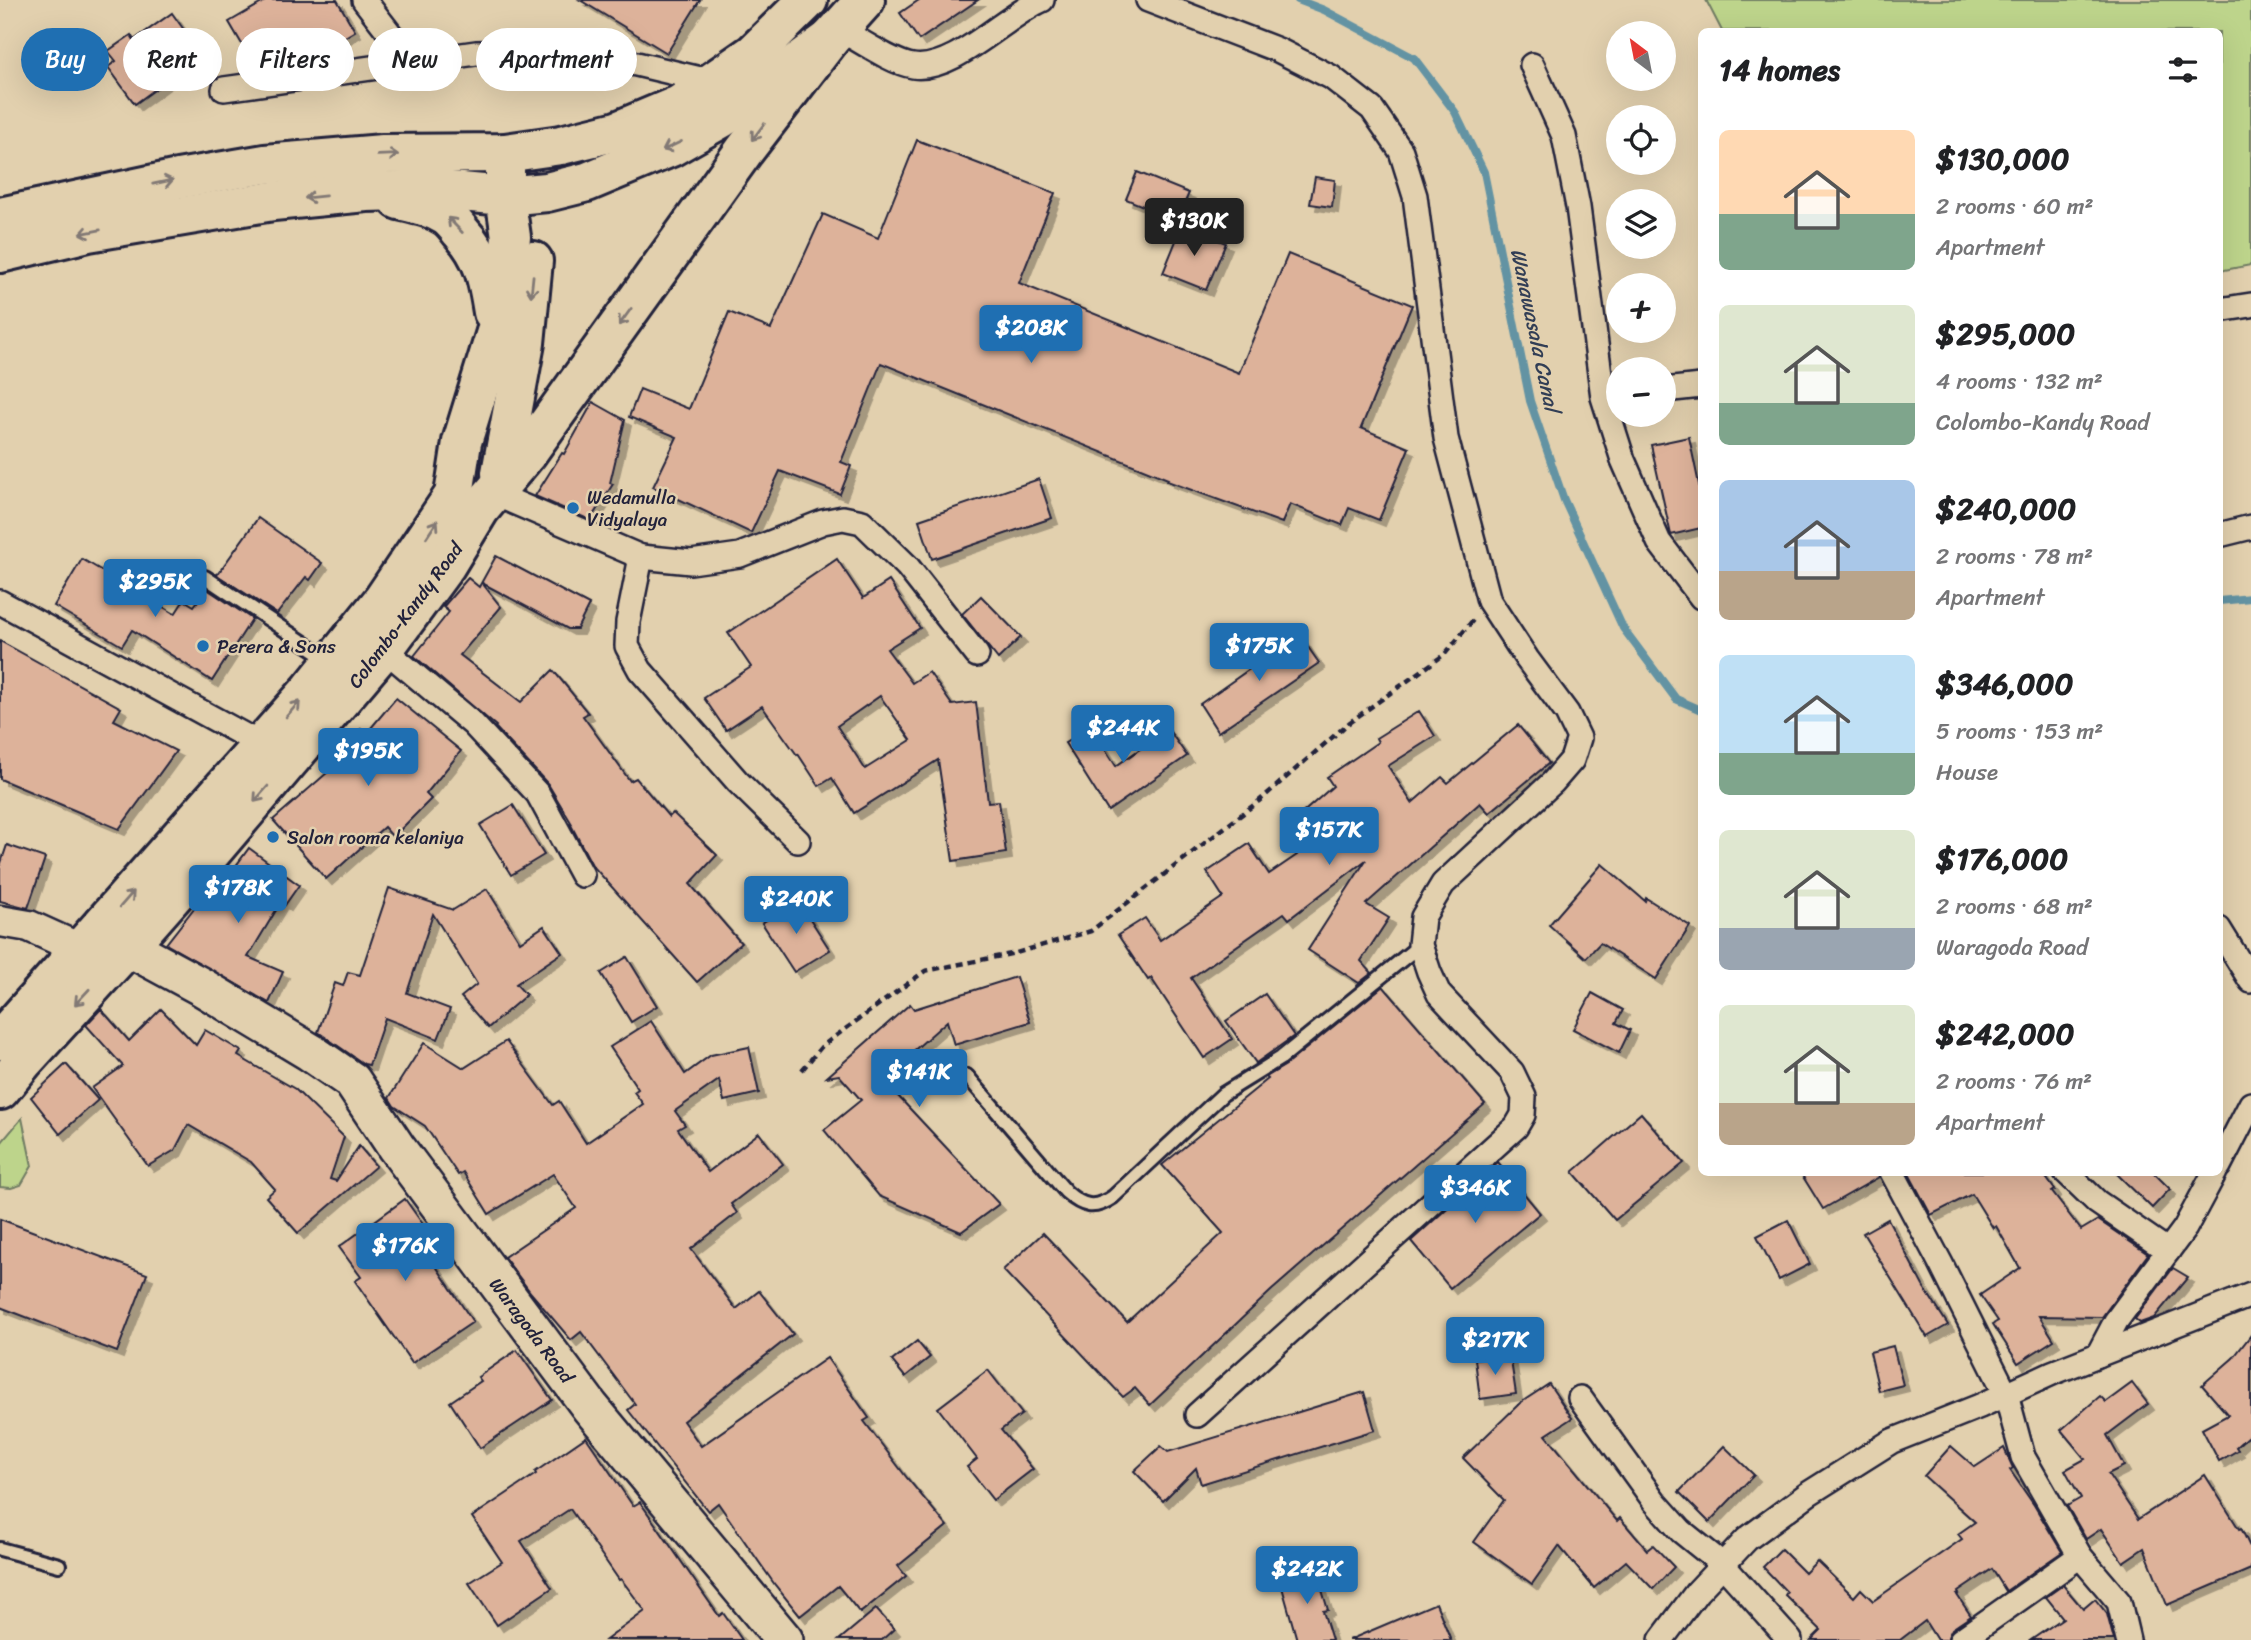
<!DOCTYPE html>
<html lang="en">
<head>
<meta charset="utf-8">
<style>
  body { margin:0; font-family:Sriracha,sans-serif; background:#f2f2f2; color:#202124; height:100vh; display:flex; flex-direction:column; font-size:26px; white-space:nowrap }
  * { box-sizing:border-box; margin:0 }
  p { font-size:23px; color:#757577 }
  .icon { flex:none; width:38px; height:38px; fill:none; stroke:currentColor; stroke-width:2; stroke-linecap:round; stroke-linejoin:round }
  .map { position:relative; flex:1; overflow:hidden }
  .panel { position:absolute; left:1698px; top:28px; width:525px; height:1148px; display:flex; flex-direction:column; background:#fff; border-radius:10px; box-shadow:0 7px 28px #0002 }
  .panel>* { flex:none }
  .hud { position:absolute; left:21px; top:28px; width:665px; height:63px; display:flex; gap:14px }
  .needle { width:46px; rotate:328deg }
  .fabs { position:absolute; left:1606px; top:21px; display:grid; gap:14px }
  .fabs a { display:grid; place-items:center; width:70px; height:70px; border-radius:50%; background:#fff; box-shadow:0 7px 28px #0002; font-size:35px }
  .price { position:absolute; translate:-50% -60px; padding:0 16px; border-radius:7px; background:#1f6fb2; color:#fff; font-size:23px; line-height:46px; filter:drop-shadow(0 2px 4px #0008) }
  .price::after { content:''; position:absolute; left:50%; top:42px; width:21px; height:16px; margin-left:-10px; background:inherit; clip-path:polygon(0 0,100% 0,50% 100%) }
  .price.selected { background:#222; color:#fff }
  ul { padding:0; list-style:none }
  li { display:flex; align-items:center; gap:21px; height:175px; padding:0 21px }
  li span { display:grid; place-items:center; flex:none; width:196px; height:140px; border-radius:10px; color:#555 }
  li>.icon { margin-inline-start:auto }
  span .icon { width:84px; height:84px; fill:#fffc; stroke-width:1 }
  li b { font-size:30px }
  h2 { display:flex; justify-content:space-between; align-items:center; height:84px; padding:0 21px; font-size:30px }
  .pill { padding:0 24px; border-radius:32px; background:#fff; box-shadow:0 7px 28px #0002; font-size:24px; line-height:63px }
  .pill.selected { background:#1f6fb2; color:#fff }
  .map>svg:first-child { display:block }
  .green { fill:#bdd48b; stroke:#707b63; stroke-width:2 }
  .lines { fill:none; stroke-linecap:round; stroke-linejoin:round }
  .stream { stroke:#6393a3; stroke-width:8 }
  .building { fill:#ddb29a; stroke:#22223b; stroke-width:2; fill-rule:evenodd; filter:url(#shadow) }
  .service-casing { stroke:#22223b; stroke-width:18 }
  .minor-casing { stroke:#22223b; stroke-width:28 }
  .tertiary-casing { stroke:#22223b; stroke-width:35 }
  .primary-casing { stroke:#22223b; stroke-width:42 }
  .trunk-casing { stroke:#22223b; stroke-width:44 }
  .path { stroke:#22223b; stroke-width:4.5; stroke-dasharray:7 5; stroke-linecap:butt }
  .service { stroke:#e2d0ae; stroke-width:12 }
  .minor { stroke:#e2d0ae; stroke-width:23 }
  .tertiary { stroke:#e2d0ae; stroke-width:30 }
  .primary { stroke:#e2d0ae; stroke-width:37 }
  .trunk { stroke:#e2d0ae; stroke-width:38 }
  .oneway { stroke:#827974 }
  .poi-dot { fill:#1f6fb2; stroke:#e2d0ae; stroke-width:2.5 }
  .labels { text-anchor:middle; stroke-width:5; stroke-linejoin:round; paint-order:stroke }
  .poi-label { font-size:19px; fill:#22223b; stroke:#e2d0ae; text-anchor:start }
  .street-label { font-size:19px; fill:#22223b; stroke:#e2d0ae }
  .water-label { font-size:21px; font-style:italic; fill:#323e55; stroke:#e2d0ae }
</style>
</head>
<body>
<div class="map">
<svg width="2251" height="1640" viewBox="0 0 2251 1640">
  <defs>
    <filter id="shadow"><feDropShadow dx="6" dy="6" stdDeviation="0" flood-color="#0004"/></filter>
  </defs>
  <rect width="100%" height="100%" fill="#e2d0ae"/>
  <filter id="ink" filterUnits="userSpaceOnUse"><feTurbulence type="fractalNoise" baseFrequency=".0143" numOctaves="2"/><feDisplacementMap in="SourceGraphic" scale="14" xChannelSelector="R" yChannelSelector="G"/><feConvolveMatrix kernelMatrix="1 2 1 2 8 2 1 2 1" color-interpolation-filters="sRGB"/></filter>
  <g filter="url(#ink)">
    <!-- green -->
    <g class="green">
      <path d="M1706 0H2251V265L2219 271V32L1722 31Z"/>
      <path d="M22 1118 32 1166 21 1185 11 1188 0 1187V1144Z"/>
    </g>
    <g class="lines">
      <!-- stream -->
      <g class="stream">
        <path d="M1298 0 1324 10 1414 58 1455 112 1484 172 1530 401 1564 500 1623 628 1676 699 1701 710"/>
        <path d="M2219 601 2251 598"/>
      </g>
    </g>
    <!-- building -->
    <g class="building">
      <path d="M267 0H337L355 31 323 50 320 46 284 66 257 70 229 22Z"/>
      <path d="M580 0H700L667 53Z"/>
      <path d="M919 0H978L919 40 900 13Z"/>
      <path d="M172 13 202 55 135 104 108 67 116 61 108 51 131 35 134 40Z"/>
      <path d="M917 140 1055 193 1019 283 1239 373 1288 254 1412 305 1361 428 1409 448 1379 520 1349 508 1342 525 1290 504 1282 523 1167 481 1168 479 881 363 841 462 851 466 840 494 780 471 751 533 653 487 677 437 629 417 640 389 689 409 729 312 771 329 823 214 878 238Z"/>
      <path d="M1137 172 1189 193 1177 220 1126 199Z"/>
      <path d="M1315 177 1335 180 1332 207 1310 204Z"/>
      <path d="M1182 226 1226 243 1206 290 1163 273Z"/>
      <path d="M593 402 625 420 610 483 613 484 590 520 535 496 562 453 564 454Z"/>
      <path d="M1689 437 1701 494V528L1671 535 1651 445Z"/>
      <path d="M1039 479 1052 518 932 559 919 520Z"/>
      <path d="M258 518 322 563 310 580 306 577 277 614 217 575Z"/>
      <path d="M496 556 589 605 577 629H568L482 583 501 607 460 655 521 702 553 670 588 713 583 716 630 781 636 778 669 817 673 813 717 855 690 884 741 943 697 982 592 865 571 825 572 824 548 784 495 727 496 726 414 656 449 612 443 607 468 578 479 587Z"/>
      <path d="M82 559 175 614 184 600 194 606 207 589 252 619 212 681 132 630 122 646 54 606Z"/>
      <path d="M837 559 863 598 889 581 920 628 887 649 912 683 929 672 952 705 976 702 988 802 999 801 1006 853 953 861 938 760 854 813 832 778 819 786 798 754 797 755 762 706 726 730 704 698 751 667 728 633ZM880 696 911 740 865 769 837 726Z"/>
      <path d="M981 596 1021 637 998 659 962 614Z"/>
      <path d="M1299 634 1319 663 1218 732 1200 704Z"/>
      <path d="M0 641 121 708 114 720 176 751 119 829 0 779Z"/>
      <path d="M396 698 461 751 426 794 431 799 393 837 384 827 326 879 273 820 328 772 322 766 361 729 366 734Z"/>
      <path d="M1419 711 1435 736 1388 766 1412 803 1442 777 1448 783 1518 725 1549 763 1489 813 1480 803 1366 904 1389 918 1361 961 1372 973 1359 983 1308 950 1366 860 1289 919 1284 913 1191 978 1232 1039 1204 1058 1151 978 1148 980 1118 935 1145 918 1160 940 1223 897 1207 872 1249 844 1269 874 1297 855 1282 831 1333 786 1327 777 1378 742 1376 738Z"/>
      <path d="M1091 727 1116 766 1168 729 1187 756 1108 811 1065 743Z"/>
      <path d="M513 805 544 855 511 875 480 825Z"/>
      <path d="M7 845 45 858 28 908 0 901V866Z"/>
      <path d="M249 848 299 885 285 905 281 902 248 957 283 972 269 1003 166 944 198 903 205 908Z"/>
      <path d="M1602 864 1645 901 1646 898 1690 926 1656 979 1600 943 1586 958 1549 925Z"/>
      <path d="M389 888 453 910 487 889 520 942 544 926 562 953 516 984 526 995 488 1028 461 997 477 984 433 914 407 993 450 1009 438 1039 385 1018 369 1065 364 1064 318 1032 335 983 343 986 348 972 360 975Z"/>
      <path d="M798 900 830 950 794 972 762 923Z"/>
      <path d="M627 957 657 1006 631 1022 601 973Z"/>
      <path d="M1016 977 1030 1022 954 1045 947 1021 882 1079 999 1204 961 1232 879 1196 824 1130 861 1100 839 1075 827 1077 910 1004 914 1009Z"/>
      <path d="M1383 986 1485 1104 1271 1291 1150 1405 1135 1388 1123 1397 1003 1270 1043 1233 1127 1322 1223 1233 1162 1165 1268 1079 1266 1077 1286 1065Z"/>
      <path d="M1592 993 1623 1010 1616 1023 1630 1030 1619 1053 1573 1029Z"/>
      <path d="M1265 994 1294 1036 1256 1063 1226 1021Z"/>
      <path d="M101 1009 129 1041 161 1009 196 1045 205 1030 241 1051 238 1056 295 1089 344 1137 330 1179 336 1181 359 1146 376 1166 298 1233 266 1197 275 1189 251 1162 188 1125 175 1150 148 1166 92 1088 123 1066 86 1025Z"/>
      <path d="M651 1021 685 1074 711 1055 749 1047 759 1093 724 1101 719 1080 675 1111 685 1125 678 1129 708 1172 759 1133 783 1164 731 1204 737 1213 691 1249 736 1309 759 1291 793 1334 683 1421 701 1446 827 1358 869 1418 864 1421 907 1478 947 1526 898 1566 906 1576 860 1613 838 1586 800 1616 775 1585 718 1503 708 1511 628 1410 635 1404 581 1332 571 1340 531 1293 504 1257 576 1208 553 1174 489 1214 463 1172 458 1175 425 1126 394 1106 389 1098 424 1043 464 1068 506 1041 553 1105 559 1101 586 1143 643 1104 634 1092 638 1089 610 1047Z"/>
      <path d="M66 1064 98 1100 60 1134 31 1097Z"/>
      <path d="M1641 1113 1684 1163 1615 1220 1573 1172Z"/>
      <path d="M1498 1162 1540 1213 1450 1288 1411 1241Z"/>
      <path d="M1800 1172H1878L1879 1177 1823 1209Z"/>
      <path d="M1908 1172H2042L2055 1190 2052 1192 2081 1230 2098 1220 2148 1254 2102 1317 2039 1316 2054 1340 2018 1363 1993 1324 1998 1321 1980 1295 2020 1268 1996 1226 1993 1228 1972 1194 1931 1215Z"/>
      <path d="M2115 1172H2153L2170 1189 2152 1208Z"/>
      <path d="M405 1199 422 1223 412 1230 473 1322 412 1363 355 1281 361 1277 339 1247Z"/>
      <path d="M0 1219 147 1274 117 1352 0 1307Z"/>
      <path d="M1888 1219 1923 1286 1948 1325 1927 1337 1863 1233Z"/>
      <path d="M1788 1220 1810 1264 1779 1280 1757 1236Z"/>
      <path d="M2173 1268 2188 1277 2154 1318 2140 1323 2135 1319Z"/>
      <path d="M2251 1335V1442L2247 1437 2236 1447 2238 1450 2219 1461 2202 1429 2228 1415 2202 1385 2233 1358Z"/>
      <path d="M917 1341 930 1357 905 1377 892 1361Z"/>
      <path d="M1893 1346 1903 1385 1879 1391 1870 1352Z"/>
      <path d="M517 1350 552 1400 480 1448 450 1402 481 1381 478 1377Z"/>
      <path d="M1510 1354 1516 1394 1480 1399 1475 1359Z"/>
      <path d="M988 1370 1022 1414 1001 1430 1033 1469 993 1500 967 1467 977 1459 938 1408Z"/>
      <path d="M2132 1383 2148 1404 2107 1435 2124 1466 2108 1474 2138 1519 2205 1475 2239 1529 2241 1528 2251 1549V1569L2167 1605 2144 1548 2123 1562 2101 1529 2086 1539 2067 1506 2081 1498 2065 1470 2085 1459 2061 1430 2100 1396 2106 1402Z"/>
      <path d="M1549 1384 1572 1418 1546 1435 1617 1521 1620 1518 1647 1550 1653 1545 1674 1567 1653 1589 1626 1561 1594 1588 1559 1546 1532 1584 1474 1542 1504 1500 1463 1458 1520 1403Z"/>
      <path d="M1364 1392 1375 1430 1201 1484 1196 1468 1163 1501 1134 1471 1161 1446 1168 1452Z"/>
      <path d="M586 1437 633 1506 640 1502 719 1616 723 1613 742 1640H606L645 1611 621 1579 619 1580 570 1509 521 1541 552 1588 497 1625 469 1583 502 1562 472 1517 536 1474 535 1472Z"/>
      <path d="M1724 1446 1754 1475 1709 1522 1679 1492Z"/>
      <path d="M1951 1446 1975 1467 2004 1448 2013 1468 2010 1470 2034 1505 2062 1552 2006 1591 1992 1569 1958 1592 1959 1594 1957 1595 1971 1616 1952 1629 1947 1640H1937L1925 1621 1900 1640H1811L1821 1630 1785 1595 1787 1592 1763 1567 1781 1549 1805 1573 1817 1561 1854 1597 1861 1589 1873 1601 1962 1539 1958 1534 1975 1522 1924 1476Z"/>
      <path d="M1316 1570 1328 1610 1323 1611 1332 1640H1297L1280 1580Z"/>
      <path d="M2063 1585 2083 1609 2095 1599 2107 1614 2114 1640H2031L2063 1618 2046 1597Z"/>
      <path d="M1436 1603 1451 1640H1349Z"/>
      <path d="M876 1609 894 1629 882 1640H839Z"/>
    </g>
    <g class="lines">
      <defs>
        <g id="service">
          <path d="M205 577 330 660"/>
          <path d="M967 1076 1066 1192C1083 1207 1094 1210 1113 1197L1223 1094 1281 1058 1420 945"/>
          <path d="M0 1549 59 1565"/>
        </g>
        <g id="minor">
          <path d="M364 0 412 62"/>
          <path d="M1148 0 1278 50 1331 77 1372 109 1401 151 1415 196 1446 438 1489 601 1527 659 1567 713 1579 738 1572 760 1553 782 1443 884 1423 917 1420 945 1429 972 1439 994 1512 1072 1524 1097 1523 1115 1516 1127 1197 1415"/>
          <path d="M839 29C858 39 892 63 913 66 954 72 1005 16 1042 0"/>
          <path d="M1532 65 1564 136 1578 207 1603 397 1623 460 1659 542 1701 597"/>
          <path d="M224 89 476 53 556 51 628 62 713 82"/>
          <path d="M2219 310 2251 305"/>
          <path d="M1664 390 1701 386"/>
          <path d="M495 494 641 557 628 622 627 646 640 670 738 782 798 841"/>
          <path d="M2219 535 2251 527"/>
          <path d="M641 557 691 562 740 555 823 522 843 518 862 522 907 566 977 655"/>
          <path d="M0 602 262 745"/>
          <path d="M384 649 473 724 538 794 582 875"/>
          <path d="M2219 929 2251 981"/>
          <path d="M2219 1166 2251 1104"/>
          <path d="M1892 1172 1941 1264 2006 1394 2023 1457 2080 1556 2119 1602 2128 1640"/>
          <path d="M2066 1172 2097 1202 2168 1251"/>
          <path d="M2098 1355 2116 1321 2185 1228 2215 1172"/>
          <path d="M1580 1398 1655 1502 1681 1531 1722 1564 1790 1640"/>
          <path d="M1661 1640 1697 1592 1747 1539 1808 1494 1892 1441 1980 1406 2052 1373 2251 1295"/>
          <path d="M1961 1640 2080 1556"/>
        </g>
        <path id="tertiary" d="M0 921 29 926 82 950"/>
        <path id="primary" d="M128 947 202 987 310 1052 352 1081 396 1147 590 1407 784 1640"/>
        <g id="trunk">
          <path d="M399 200C416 204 432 207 446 216 452 220 457 227 461 232 484 257 488 280 493 312"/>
          <path d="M0 217 178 179 265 164 383 154 505 153 561 145 617 131 679 105 754 53 808 0"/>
          <path d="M0 253 88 232 273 201 366 192 439 190 505 196 547 192 587 182 671 147 722 118 830 39 865 0"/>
          <path d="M502 481 501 473 525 343 533 261"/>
          <path d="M0 1040 311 689 383 600 454 495 462 442 496 332 506 291 511 237 505 196V153"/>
          <path d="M0 1090 23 1062 128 947 203 862 384 649 446 565 480 509 528 452 744 151 830 39"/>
        </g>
      </defs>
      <!-- service casing -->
      <use href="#service" class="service-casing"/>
      <!-- minor casing -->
      <use href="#minor" class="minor-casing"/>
      <!-- tertiary casing -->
      <use href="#tertiary" class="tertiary-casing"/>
      <!-- primary casing -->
      <use href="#primary" class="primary-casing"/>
      <!-- trunk casing -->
      <use href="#trunk" class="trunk-casing"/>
      <!-- path -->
      <path class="path" d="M802 1070 822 1046 925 971 1016 953 1091 931 1259 801 1350 722 1445 654 1473 620"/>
      <!-- service -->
      <use href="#service" class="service"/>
      <!-- minor -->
      <use href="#minor" class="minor"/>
      <!-- tertiary -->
      <use href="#tertiary" class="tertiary"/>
      <!-- primary -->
      <use href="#primary" class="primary"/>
      <!-- trunk -->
      <use href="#trunk" class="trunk"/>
    </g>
    <!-- one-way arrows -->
    <defs><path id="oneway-shaft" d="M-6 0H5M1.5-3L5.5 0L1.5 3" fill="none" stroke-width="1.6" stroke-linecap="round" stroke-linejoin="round" transform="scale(1.75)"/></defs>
    <g class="oneway">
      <use href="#oneway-shaft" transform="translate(758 132) rotate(127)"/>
      <use href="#oneway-shaft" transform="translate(672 146) rotate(154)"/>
      <use href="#oneway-shaft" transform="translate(388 155) rotate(-2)"/>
      <use href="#oneway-shaft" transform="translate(163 182) rotate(-12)"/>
      <use href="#oneway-shaft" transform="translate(315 197) rotate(174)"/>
      <use href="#oneway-shaft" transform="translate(455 225) rotate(-134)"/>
      <use href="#oneway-shaft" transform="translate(90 232) rotate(169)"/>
      <use href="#oneway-shaft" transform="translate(532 286) rotate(96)"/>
      <use href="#oneway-shaft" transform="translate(625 317) rotate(126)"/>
      <use href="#oneway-shaft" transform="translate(432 529) rotate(-57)"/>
      <use href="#oneway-shaft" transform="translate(293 709) rotate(-49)"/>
      <use href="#oneway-shaft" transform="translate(261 794) rotate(131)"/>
      <use href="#oneway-shaft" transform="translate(127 899) rotate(-49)"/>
      <use href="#oneway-shaft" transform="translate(82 997) rotate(133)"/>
    </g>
  </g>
  <!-- markers -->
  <g class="poi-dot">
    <circle cx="573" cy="508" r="7"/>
    <circle cx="203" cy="646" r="7"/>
    <circle cx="273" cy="837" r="7"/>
  </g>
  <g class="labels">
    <!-- poi labels -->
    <g class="poi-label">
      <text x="587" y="504">Wedamulla<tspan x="587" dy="22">Vidyalaya</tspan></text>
      <text x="217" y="653">Perera &amp; Sons</text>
      <text x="287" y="844">Salon rooma kelaniya</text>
    </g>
    <!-- street labels -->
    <g class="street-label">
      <text transform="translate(405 615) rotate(-53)" y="7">Colombo-Kandy Road</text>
      <text transform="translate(532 1330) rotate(53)" y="7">Waragoda Road</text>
    </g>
    <!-- water labels -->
    <g class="water-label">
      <text transform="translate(1535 330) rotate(78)" y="7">Wanawasala Canal</text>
    </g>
  </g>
</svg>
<div class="fabs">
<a><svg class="needle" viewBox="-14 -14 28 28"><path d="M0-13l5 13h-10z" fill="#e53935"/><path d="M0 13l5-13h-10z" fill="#757577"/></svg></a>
<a><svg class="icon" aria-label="locate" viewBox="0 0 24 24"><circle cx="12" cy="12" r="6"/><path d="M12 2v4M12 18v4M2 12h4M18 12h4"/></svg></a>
<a><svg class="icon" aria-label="layers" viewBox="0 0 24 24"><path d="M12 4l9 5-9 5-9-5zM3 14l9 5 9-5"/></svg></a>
<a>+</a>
<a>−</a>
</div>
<b class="price selected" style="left:1194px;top:258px">$130K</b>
<b class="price" style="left:1031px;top:365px">$208K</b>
<b class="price" style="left:155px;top:619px">$295K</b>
<b class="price" style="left:1259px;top:683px">$175K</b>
<b class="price" style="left:1123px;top:765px">$244K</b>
<b class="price" style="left:368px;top:788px">$195K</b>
<b class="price" style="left:1329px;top:867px">$157K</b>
<b class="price" style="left:238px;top:925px">$178K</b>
<b class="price" style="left:796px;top:936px">$240K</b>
<b class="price" style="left:919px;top:1109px">$141K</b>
<b class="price" style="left:1475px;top:1225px">$346K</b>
<b class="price" style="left:405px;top:1283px">$176K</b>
<b class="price" style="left:1495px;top:1377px">$217K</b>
<b class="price" style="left:1307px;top:1606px">$242K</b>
<div class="hud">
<a class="pill selected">Buy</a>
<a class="pill">Rent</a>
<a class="pill">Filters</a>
<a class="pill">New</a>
<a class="pill">Apartment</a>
</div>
<section class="panel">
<h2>14 homes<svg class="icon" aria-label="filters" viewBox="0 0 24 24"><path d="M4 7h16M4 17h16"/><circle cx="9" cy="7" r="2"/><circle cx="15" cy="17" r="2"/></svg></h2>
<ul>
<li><span style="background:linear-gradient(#ffd9b3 60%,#7fa58c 0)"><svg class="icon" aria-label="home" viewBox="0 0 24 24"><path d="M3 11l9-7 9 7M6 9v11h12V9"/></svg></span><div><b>$130,000</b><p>2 rooms · 60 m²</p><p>Apartment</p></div></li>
<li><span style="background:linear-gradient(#dfe7d0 70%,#7fa58c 0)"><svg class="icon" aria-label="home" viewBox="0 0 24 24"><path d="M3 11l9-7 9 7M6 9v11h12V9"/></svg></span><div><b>$295,000</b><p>4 rooms · 132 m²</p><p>Colombo-Kandy Road</p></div></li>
<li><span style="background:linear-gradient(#a9c7e8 65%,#b9a48a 0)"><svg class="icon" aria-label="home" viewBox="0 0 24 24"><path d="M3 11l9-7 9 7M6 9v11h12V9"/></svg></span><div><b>$240,000</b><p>2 rooms · 78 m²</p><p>Apartment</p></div></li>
<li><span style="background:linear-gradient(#bfe0f5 70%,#7fa58c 0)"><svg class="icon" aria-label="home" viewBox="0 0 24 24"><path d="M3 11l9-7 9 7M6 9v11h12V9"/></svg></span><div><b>$346,000</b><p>5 rooms · 153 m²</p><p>House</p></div></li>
<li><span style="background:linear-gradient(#dfe7d0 70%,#9aa5b1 0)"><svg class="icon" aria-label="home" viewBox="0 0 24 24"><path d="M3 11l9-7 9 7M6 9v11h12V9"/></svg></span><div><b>$176,000</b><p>2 rooms · 68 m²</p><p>Waragoda Road</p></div></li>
<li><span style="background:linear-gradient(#dfe7d0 70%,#b9a48a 0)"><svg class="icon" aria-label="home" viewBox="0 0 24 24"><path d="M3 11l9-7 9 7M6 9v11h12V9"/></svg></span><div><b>$242,000</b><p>2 rooms · 76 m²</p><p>Apartment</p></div></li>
</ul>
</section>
</div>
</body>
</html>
